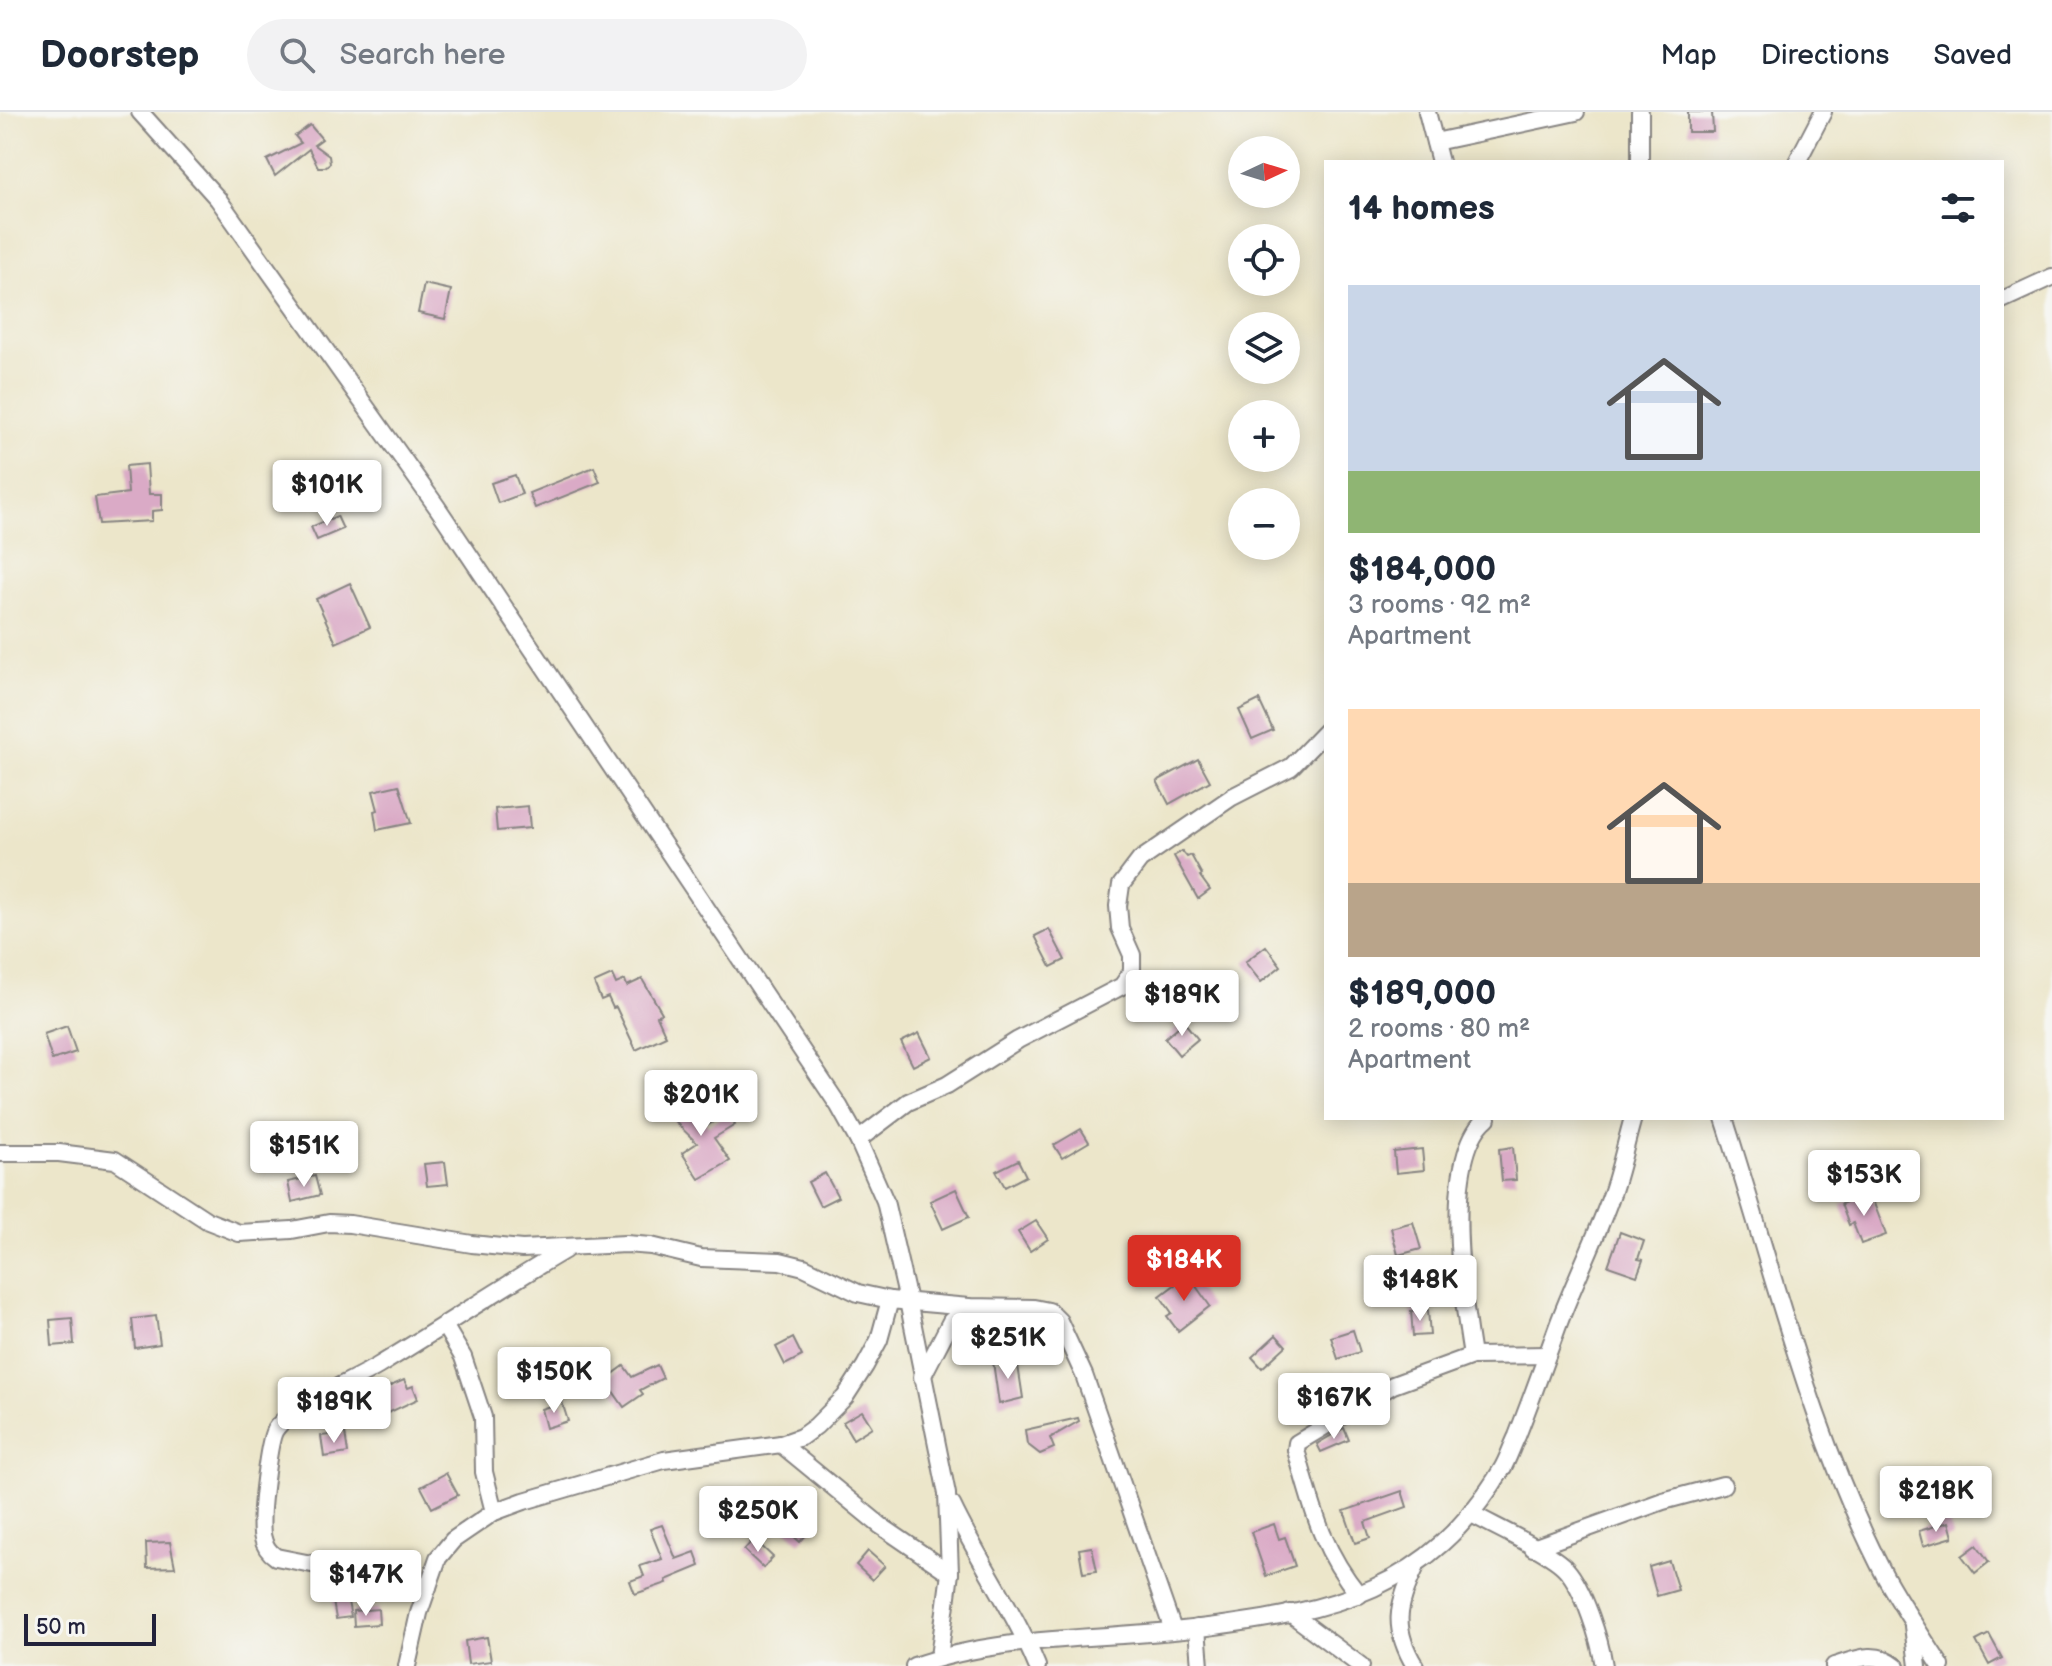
<!DOCTYPE html>
<html lang="en">
<head>
<meta charset="utf-8">
<style>
  body { margin:0; font-family:"Balsamiq Sans",sans-serif; background:#f2f2f3; color:#1f2937; height:100vh; display:flex; flex-direction:column; font-size:30px; white-space:nowrap }
  * { box-sizing:border-box; margin:0 }
  p { font-size:26px; color:#747a83 }
  .icon { flex:none; width:44px; height:44px; fill:none; stroke:currentColor; stroke-width:2; stroke-linecap:round; stroke-linejoin:round }
  .map { position:relative; flex:1; overflow:hidden }
  .side { position:absolute; left:1324px; top:48px; width:680px; height:960px; display:flex; flex-direction:column; background:#fff; border-radius:0px; box-shadow:0 4px 20px #0003 }
  .side>* { flex:none }
  .needle { width:52px; rotate:86deg }
  .tools { position:absolute; left:1228px; top:24px; display:grid; gap:16px }
  .tools a { display:grid; place-items:center; width:72px; height:72px; border-radius:50%; background:#fff; box-shadow:0 4px 20px #0003; font-size:40px }
  .scale { position:absolute; left:24px; bottom:20px; width:132px; box-sizing:border-box; padding-left:8px; border:4px solid #22223b; border-top:0; font-size:22px; line-height:28px; white-space:nowrap; color:#22223b; -webkit-text-stroke:6px #f6f6f2; paint-order:stroke }
  .price { position:absolute; translate:-50% -68px; padding:0 18px; border-radius:8px; background:#fff; color:#222; font-size:26px; line-height:52px; filter:drop-shadow(0 2px 4px #0008) }
  .price::after { content:''; position:absolute; left:50%; top:48px; width:24px; height:18px; margin-left:-12px; background:inherit; clip-path:polygon(0 0,100% 0,50% 100%) }
  .price.current { background:#d93025; color:#fff }
  ul { padding:0; list-style:none }
  li { display:grid; align-content:center; gap:16px; height:424px; padding:0 24px }
  li span { display:grid; place-items:center; height:248px; border-radius:0px; color:#555 }
  li>.icon { margin-inline-start:auto }
  span .icon { width:144px; height:144px; fill:#fffc; stroke-width:1 }
  li b { font-size:34px }
  h2 { display:flex; justify-content:space-between; align-items:center; height:96px; padding:0 24px; font-size:34px }
  header { display:flex; align-items:center; gap:48px; box-sizing:border-box; height:112px; padding:0 40px; background:#fff; border-bottom:2px solid #e0e1e3 }
  header strong { font-size:38px }
  nav { display:flex; gap:44px; margin-inline-start:auto; font-size:28px }
  .search { width:560px; height:72px; background:#f2f2f3; display:flex; align-items:center; gap:20px; box-sizing:border-box; padding:0 28px; border-radius:44px; color:#747a83; font-size:30px }
  .map>svg:first-child { display:block }
  .building { fill:#daaac6 }
  .lines { fill:none; stroke-linecap:round; stroke-linejoin:round }
  .street-casing { stroke:#878482; stroke-width:20 }
  .street { stroke:#fff; stroke-width:16 }
</style>
</head>
<body>
<header>
<strong>Doorstep</strong>
<div class="search"><svg class="icon" aria-label="search" viewBox="0 0 24 24"><circle cx="10" cy="10" r="6"/><path d="M15 15l6 6"/></svg>Search here</div>
<nav><a>Map</a><a>Directions</a><a>Saved</a></nav>
</header>
<div class="map">
<svg width="2052" height="1554" viewBox="0 0 2052 1554">
  <rect width="100%" height="100%" fill="#f6f6f2"/>
  <filter id="ink" filterUnits="userSpaceOnUse"><feTurbulence type="fractalNoise" baseFrequency=".0125" numOctaves="2"/><feDisplacementMap in="SourceGraphic" scale="16" xChannelSelector="R" yChannelSelector="G"/><feConvolveMatrix kernelMatrix="1 2 1 2 8 2 1 2 1" color-interpolation-filters="sRGB"/></filter>
  <filter id="wash" filterUnits="userSpaceOnUse"><feTurbulence type="fractalNoise" baseFrequency=".006" numOctaves="4" result="noise"/><feDisplacementMap in="SourceGraphic" scale="32" xChannelSelector="R" yChannelSelector="G"/><feGaussianBlur stdDeviation="1.8" result="paint"/><feColorMatrix in="noise" values="0 0 0 0 0 0 0 0 0 0 0 0 0 0 0 0 0 1.4 0 .05"/><feComposite in="paint" operator="in"/></filter>
  <g filter="url(#wash)">
    <rect width="100%" height="100%" fill="#ece6ca"/>
    <g id="blocks">
      <!-- building -->
      <g class="building">
        <path d="M1688 0H1712L1713 20H1688Z"/>
        <path d="M310 13 322 27 314 33 329 44 330 51 325 55H318L309 37 275 64 267 48 301 31 295 24Z"/>
        <path d="M424 172 451 178 445 207 418 201Z"/>
        <path d="M147 352 149 382H162V398L152 399V409L99 412 95 385 128 381 126 354Z"/>
        <path d="M594 355 600 370 535 396 529 381Z"/>
        <path d="M515 363 522 382 498 391 491 371Z"/>
        <path d="M337 404 343 417 317 428 311 415Z"/>
        <path d="M350 471 370 515 336 531 316 487Z"/>
        <path d="M1259 588 1273 618 1252 627 1239 598Z"/>
        <path d="M1198 647 1210 669 1169 692 1157 669Z"/>
        <path d="M399 673 411 711 377 718 374 699 378 698 373 679Z"/>
        <path d="M528 694 530 716 497 719 495 697Z"/>
        <path d="M1182 739 1187 745 1191 743 1202 763 1200 764 1210 778 1198 787 1174 744Z"/>
        <path d="M1049 817 1065 848 1051 855 1035 824Z"/>
        <path d="M1266 834 1281 854 1261 870 1245 850Z"/>
        <path d="M612 863 616 872 625 868 627 874 642 867 662 901 657 904 666 924 636 938 616 895 613 896 608 885 601 888 594 871Z"/>
        <path d="M1184 910 1198 927 1179 943 1165 926Z"/>
        <path d="M67 914 76 940 52 948 44 922Z"/>
        <path d="M919 921 931 945 913 954 901 930Z"/>
        <path d="M679 985 708 1013 728 1001 735 1013 714 1026 730 1049 699 1067 682 1041 697 1031 665 1000Z"/>
        <path d="M1081 1017 1089 1030 1062 1046 1054 1033Z"/>
        <path d="M1513 1035 1516 1068 1502 1069 1499 1037Z"/>
        <path d="M1422 1037 1424 1058 1396 1061 1394 1040Z"/>
        <path d="M1018 1048 1026 1064 1005 1075 996 1059Z"/>
        <path d="M445 1050 448 1072 427 1074 424 1052Z"/>
        <path d="M825 1061 838 1085 820 1094 808 1070Z"/>
        <path d="M315 1064 320 1083 292 1090 288 1070Z"/>
        <path d="M956 1077 969 1105 943 1117 930 1089Z"/>
        <path d="M1870 1081 1886 1123 1861 1132 1853 1111 1849 1113 1841 1092Z"/>
        <path d="M1036 1109 1048 1127 1030 1139 1018 1120Z"/>
        <path d="M1413 1110 1421 1137 1398 1143 1391 1116Z"/>
        <path d="M1620 1120 1644 1129 1638 1147 1643 1148 1637 1164 1608 1154Z"/>
        <path d="M1188 1163 1210 1194 1178 1219 1167 1204 1172 1201 1160 1184Z"/>
        <path d="M1428 1198 1430 1223 1413 1224 1411 1199Z"/>
        <path d="M156 1204 160 1232 135 1236 132 1207Z"/>
        <path d="M72 1206 74 1232 52 1234 50 1208Z"/>
        <path d="M1353 1218 1360 1240 1338 1247 1331 1225Z"/>
        <path d="M1276 1223 1286 1234 1262 1256 1252 1245Z"/>
        <path d="M793 1226 802 1244 785 1253 776 1235Z"/>
        <path d="M1017 1247 1023 1286 999 1292 993 1250Z"/>
        <path d="M657 1253 663 1266 640 1278 643 1282 624 1295 605 1268 624 1254 632 1265Z"/>
        <path d="M404 1268 408 1276 413 1274 418 1287 386 1302 377 1280Z"/>
        <path d="M562 1290 568 1309 546 1316 541 1297Z"/>
        <path d="M862 1299 872 1315 853 1327 843 1310Z"/>
        <path d="M1078 1306 1079 1309 1050 1326 1054 1336 1040 1342 1027 1332 1025 1318Z"/>
        <path d="M1344 1316 1349 1328 1321 1340 1317 1332Z"/>
        <path d="M345 1321 348 1341 324 1345 321 1324Z"/>
        <path d="M446 1361 458 1383 432 1396 421 1375Z"/>
        <path d="M1402 1379 1407 1395 1365 1410 1370 1426 1355 1431 1344 1399Z"/>
        <path d="M791 1397 812 1416 800 1430 779 1411Z"/>
        <path d="M1949 1410 1953 1425 1923 1434 1919 1419Z"/>
        <path d="M1274 1412 1279 1427 1285 1425 1295 1454 1266 1464 1251 1420Z"/>
        <path d="M662 1413 676 1447 695 1440 700 1454 666 1468 667 1471 635 1482 630 1469 644 1464 640 1454 662 1447 650 1417Z"/>
        <path d="M754 1427 773 1445 763 1456 744 1438Z"/>
        <path d="M170 1430 175 1455 147 1456 146 1431Z"/>
        <path d="M1977 1433 1989 1450 1975 1461 1962 1444Z"/>
        <path d="M1092 1435 1097 1459 1083 1461 1079 1437Z"/>
        <path d="M868 1439 885 1454 872 1468 856 1453Z"/>
        <path d="M1669 1449 1678 1478 1657 1484 1649 1455Z"/>
        <path d="M346 1480 351 1505 336 1507 332 1483Z"/>
        <path d="M378 1497 379 1512 354 1514 353 1499Z"/>
        <path d="M1989 1522 2002 1546 1989 1553 1976 1529Z"/>
        <path d="M487 1525 491 1549 468 1552 465 1529Z"/>
      </g>
    </g>
  </g>
  <g filter="url(#ink)">
    <use href="#blocks" fill-opacity="0" stroke="#878482" stroke-width="2"/>
    <g class="lines">
      <defs>
        <g id="street">
          <path d="M140 0 218 87 437 395 839 994 858 1028 885 1089 908 1189 947 1382 950 1461 939 1545"/>
          <path d="M1427 0 1440 50"/>
          <path d="M1435 30 1576 0"/>
          <path d="M1640 50V0"/>
          <path d="M1797 50 1823 0"/>
          <path d="M2002 188 2052 165"/>
          <path d="M1724 1006C1774 1160 1810 1321 1886 1466 1903 1496 1922 1525 1941 1554"/>
          <path d="M858 1028 908 990 947 973 1018 928 1122 874 1132 860V843L1120 816 1118 794 1121 773 1140 748 1232 685 1291 655 1326 619"/>
          <path d="M0 1041H59L115 1048 208 1109 239 1121 292 1118 329 1111 350 1112 472 1132 522 1137 626 1132 651 1134 701 1146 780 1149 804 1155 858 1181 890 1188"/>
          <path d="M444 1213 463 1245 483 1305 484 1360 494 1400"/>
          <path d="M1472 1244C1463 1189 1440 1045 1487 1006"/>
          <path d="M922 1265 951 1209 969 1195"/>
          <path d="M781 1332 881 1414 950 1461"/>
          <path d="M952 1393C978 1448 1014 1498 1037 1554"/>
          <path d="M1470 1401C1493 1414 1551 1440 1566 1457 1584 1477 1600 1528 1604 1554"/>
          <path d="M1533 1436 1663 1389 1723 1373"/>
          <path d="M428 1475 276 1445C259 1434 261 1415 262 1396 263 1383 269 1327 275 1318 291 1294 351 1270 378 1254 441 1216 502 1175 565 1138"/>
          <path d="M1359 1483C1321 1437 1312 1394 1296 1338L1297 1331 1393 1273 1472 1244 1547 1243"/>
          <path d="M1290 1501 1361 1554"/>
          <path d="M1913 1514 1918 1554"/>
          <path d="M1197 1516 1200 1554"/>
          <path d="M407 1554 419 1501 438 1446 453 1428 494 1400 524 1389 664 1348 781 1332 801 1325 816 1314 845 1285 865 1254 879 1228 890 1188 969 1195 1034 1196 1049 1199 1059 1209 1084 1263 1173 1518"/>
          <path d="M914 1554C1006 1522 1105 1528 1200 1516 1334 1499 1428 1479 1502 1357 1508 1347 1512 1334 1517 1324 1531 1288 1544 1252 1557 1216 1573 1172 1594 1131 1610 1087 1620 1061 1625 1033 1633 1006"/>
          <path d="M1415 1554C1392 1516 1397 1494 1415 1456"/>
          <path d="M1834 1554C1857 1547 1876 1538 1896 1554"/>
        </g>
      </defs>
      <!-- street casing -->
      <use href="#street" class="street-casing"/>
      <!-- street -->
      <use href="#street" class="street"/>
    </g>
  </g>
</svg>
<div class="tools">
<a><svg class="needle" viewBox="-14 -14 28 28"><path d="M0-13l5 13h-10z" fill="#e53935"/><path d="M0 13l5-13h-10z" fill="#747a83"/></svg></a>
<a><svg class="icon" aria-label="locate" viewBox="0 0 24 24"><circle cx="12" cy="12" r="6"/><path d="M12 2v4M12 18v4M2 12h4M18 12h4"/></svg></a>
<a><svg class="icon" aria-label="layers" viewBox="0 0 24 24"><path d="M12 4l9 5-9 5-9-5zM3 14l9 5 9-5"/></svg></a>
<a>+</a>
<a>−</a>
</div>
<div class="scale">50 m</div>
<b class="price" style="left:327px;top:416px">$101K</b>
<b class="price" style="left:1182px;top:926px">$189K</b>
<b class="price" style="left:701px;top:1026px">$201K</b>
<b class="price" style="left:304px;top:1077px">$151K</b>
<b class="price" style="left:1864px;top:1106px">$153K</b>
<b class="price current" style="left:1184px;top:1191px">$184K</b>
<b class="price" style="left:1420px;top:1211px">$148K</b>
<b class="price" style="left:1008px;top:1269px">$251K</b>
<b class="price" style="left:554px;top:1303px">$150K</b>
<b class="price" style="left:1334px;top:1329px">$167K</b>
<b class="price" style="left:334px;top:1333px">$189K</b>
<b class="price" style="left:1936px;top:1422px">$218K</b>
<b class="price" style="left:758px;top:1442px">$250K</b>
<b class="price" style="left:366px;top:1506px">$147K</b>
<section class="side">
<h2>14 homes<svg class="icon" aria-label="filters" viewBox="0 0 24 24"><path d="M4 7h16M4 17h16"/><circle cx="9" cy="7" r="2"/><circle cx="15" cy="17" r="2"/></svg></h2>
<ul>
<li><span style="background:linear-gradient(#c9d6e8 75%,#8fb573 0)"><svg class="icon" aria-label="home" viewBox="0 0 24 24"><path d="M3 11l9-7 9 7M6 9v11h12V9"/></svg></span><div><b>$184,000</b><p>3 rooms · 92 m²</p><p>Apartment</p></div></li>
<li><span style="background:linear-gradient(#ffd9b3 70%,#b9a48a 0)"><svg class="icon" aria-label="home" viewBox="0 0 24 24"><path d="M3 11l9-7 9 7M6 9v11h12V9"/></svg></span><div><b>$189,000</b><p>2 rooms · 80 m²</p><p>Apartment</p></div></li>
</ul>
</section>
</div>
</body>
</html>
